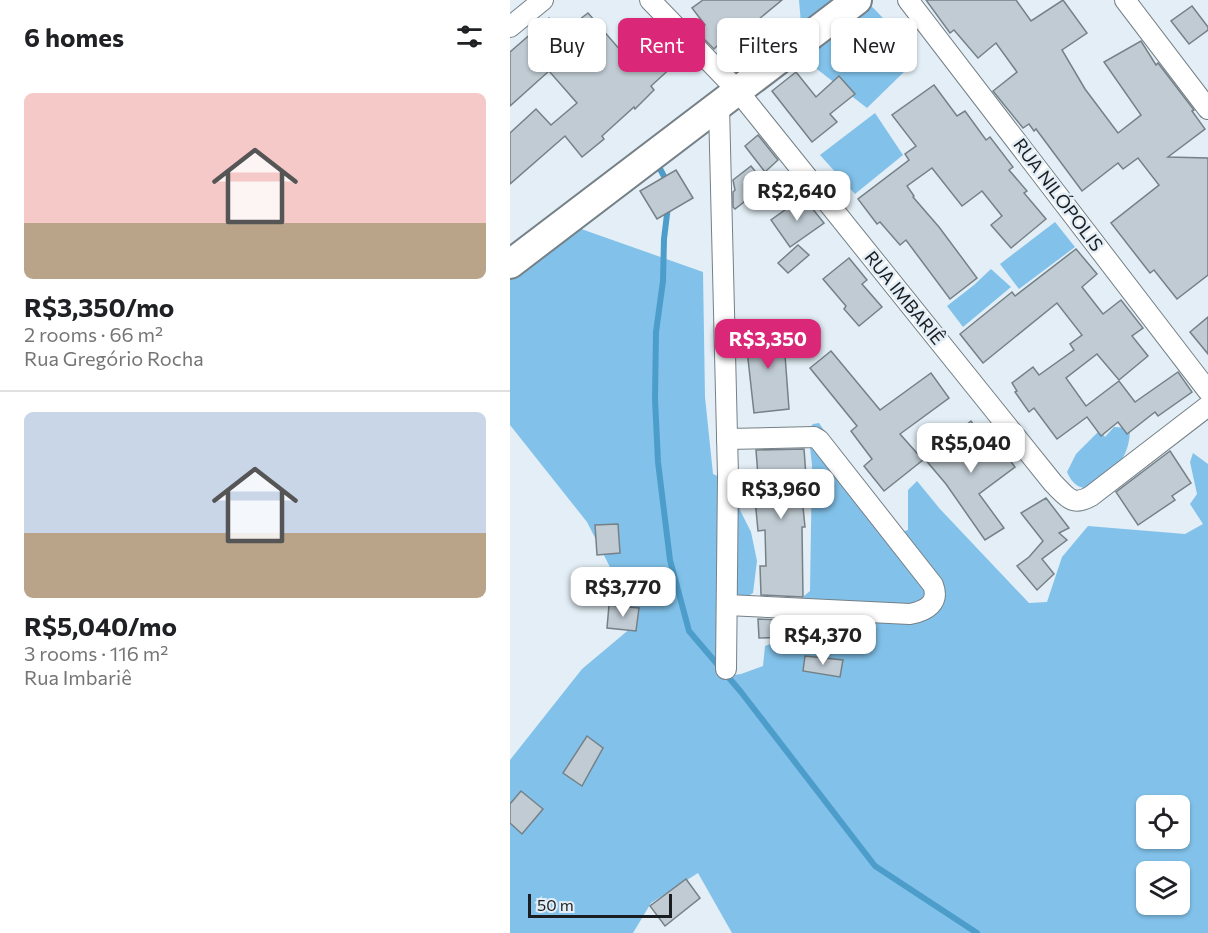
<!DOCTYPE html>
<html lang="en">
<head>
<meta charset="utf-8">
<style>
  body { margin:0; font-family:Commissioner,sans-serif; background:#f6f6f6; color:#202124; height:100vh; display:flex; flex-direction:column; font-size:22px; white-space:nowrap }
  * { box-sizing:border-box; margin:0 }
  p { font-size:20px; color:#757577 }
  .icon { flex:none; width:33px; height:33px; fill:none; stroke:currentColor; stroke-width:2; stroke-linecap:round; stroke-linejoin:round }
  .map { position:relative; flex:1; overflow:hidden }
  .sheet { display:flex; flex-direction:column; background:#fff; width:510px }
  .sheet>* { flex:none }
  .top-card { position:absolute; left:18px; top:18px; width:570px; height:54px; display:flex; gap:12px }
  .tools { position:absolute; left:626px; top:795px; display:grid; gap:12px }
  .tools a { display:grid; place-items:center; width:54px; height:54px; border-radius:9px; background:#fff; box-shadow:0 2px 4px #0004; font-size:30px }
  .scale { position:absolute; left:18px; bottom:15px; width:144px; box-sizing:border-box; padding-left:6px; border:3px solid #1a1e21; border-top:0; font-size:16px; line-height:21px; white-space:nowrap; color:#1a1e21; -webkit-text-stroke:4px #e3eef6; paint-order:stroke }
  .price { position:absolute; translate:-50% -51px; padding:0 14px; border-radius:12px; background:#fff; color:#222; font-size:20px; line-height:39px; filter:drop-shadow(0 2px 3px #0008) }
  .price::after { content:''; position:absolute; left:50%; top:36px; width:18px; height:14px; margin-left:-9px; background:inherit; clip-path:polygon(0 0,100% 0,50% 100%) }
  .price.active { background:#db2777; color:#fff }
  ul { padding:0; list-style:none }
  li { display:grid; align-content:center; gap:12px; height:318px; padding:0 24px }
  li+li { border-top:2px solid #e0e0e0 }
  li span { display:grid; place-items:center; height:186px; border-radius:9px; color:#555 }
  li>.icon { margin-inline-start:auto }
  span .icon { width:108px; height:108px; fill:#fffc; stroke-width:1 }
  li b { font-size:26px }
  h2 { display:flex; justify-content:space-between; align-items:center; height:72px; padding:0 24px; font-size:26px }
  .chip { padding:0 21px; border-radius:9px; background:#fff; box-shadow:0 2px 4px #0004; font-size:21px; line-height:54px }
  .chip.active { background:#db2777; color:#fff }
  main { display:flex; flex:1; min-height:0 }
  .map>svg:first-child { display:block }
  .green { fill:#82c2ea; fill-rule:evenodd }
  .lines { fill:none; stroke-linecap:round; stroke-linejoin:round }
  .stream { stroke:#4d9dcb; stroke-width:6 }
  .building { fill:#c0cbd3; stroke:#758087; stroke-width:1.5 }
  .street-casing { stroke:#758087; stroke-width:22 }
  .secondary-casing { stroke:#758087; stroke-width:32 }
  .street { stroke:#fff; stroke-width:20 }
  .secondary { stroke:#fff; stroke-width:28 }
  .labels { text-anchor:middle; stroke-width:5; stroke-linejoin:round; paint-order:stroke }
  .street-label { font-size:18px; fill:#1a1e21; stroke:#e3eef6 }
</style>
</head>
<body>
<main>
<section class="sheet">
<h2>6 homes<svg class="icon" aria-label="filters" viewBox="0 0 24 24"><path d="M4 7h16M4 17h16"/><circle cx="9" cy="7" r="2"/><circle cx="15" cy="17" r="2"/></svg></h2>
<ul>
<li><span style="background:linear-gradient(#f6c9c9 70%,#b9a48a 0)"><svg class="icon" aria-label="home" viewBox="0 0 24 24"><path d="M3 11l9-7 9 7M6 9v11h12V9"/></svg></span><div><b>R$3,350/mo</b><p>2 rooms · 66 m²</p><p>Rua Gregório Rocha</p></div></li>
<li><span style="background:linear-gradient(#c9d6e8 65%,#b9a48a 0)"><svg class="icon" aria-label="home" viewBox="0 0 24 24"><path d="M3 11l9-7 9 7M6 9v11h12V9"/></svg></span><div><b>R$5,040/mo</b><p>3 rooms · 116 m²</p><p>Rua Imbariê</p></div></li>
</ul>
</section>
<div class="map">
<svg width="698" height="933" viewBox="0 0 698 933">
  <rect width="100%" height="100%" fill="#e3eef6"/>
  <!-- green -->
  <g class="green">
    <path d="M289 0H355C375 19 394 39 400 66L357 108 294 59Z"/>
    <path d="M365 113 393 155 345 194 310 155Z"/>
    <path d="M545 222 565 247 509 289 490 264Z"/>
    <path d="M60 225 193 272 195 397 203 474 228 485 230 510 241 532 247 561 243 593 206 616 209 677 231 674 253 666 255 646 266 642 308 637 306 609 294 602V596L300 591 302 465 298 430 303 424 309 423 385 534 398 530V490L407 481 430 509 519 603 537 602 552 557 578 526 675 534 693 524 680 504 687 494 680 462 683 453 698 464V933H222L188 873 141 903 123 933H0V760L72 669 128 622 77 522 0 425V269ZM636 806H669V838H636ZM636 872H669V904H636Z"/>
    <path d="M481 269 501 287 453 327 437 306 464 285Z"/>
    <path d="M604 427 620 428C620 459 604 471 581 490 568 487 563 485 557 472L566 454 590 430 595 437Z"/>
  </g>
  <g class="lines">
    <!-- stream -->
    <g class="stream">
      <path d="M147 163 158 184"/>
      <path d="M158 206 154 239 153 281 146 332 145 399 148 462 160 560 179 631 231 692 365 866 467 933"/>
    </g>
  </g>
  <!-- building -->
  <g class="building">
    <path d="M193 0H272L214 48 210 43 204 49 187 32 195 25 182 8Z"/>
    <path d="M416 0H506L521 21 553 0 577 33 552 50 575 89 608 133 631 115 594 62 631 41 646 65 648 63 684 110 682 111 695 129 658 157 698 158V275L667 299 644 270 640 273 601 223 649 185 628 158 613 169 608 163 572 191 526 129 524 131 519 124 513 128 483 91 507 72 486 43 468 58 444 30 440 33Z"/>
    <path d="M682 6 698 27V30L679 44 661 21Z"/>
    <path d="M78 13 111 51 132 31 164 65 141 86 144 90 125 109 124 107 92 136 94 139 72 157 55 136 0 184V133L26 109 41 125 67 103 39 71 0 106V52L39 18 52 33Z"/>
    <path d="M286 72 306 97 329 76 345 94 320 114 327 122 302 142 262 91Z"/>
    <path d="M424 85 447 116 455 111 476 140 480 137 503 167 499 170 517 191 514 193 536 219 501 248 481 225 492 216 472 191 452 206 422 168 397 186 404 196 403 197 429 227 467 278 440 299 396 240 390 245 370 222 367 224 348 199 399 160 395 154 406 146 382 115Z"/>
    <path d="M248 135 268 160 255 172 235 146Z"/>
    <path d="M241 166 256 185 225 209 223 207V192L225 190 223 180Z"/>
    <path d="M166 170 183 198 147 219 130 191Z"/>
    <path d="M293 197 314 223 280 247 261 220Z"/>
    <path d="M288 245 299 255 278 273 268 263Z"/>
    <path d="M566 249 587 274 572 287 593 314 611 300 633 328 622 336 638 356 609 380 587 354 556 378 576 406 609 381 625 402 668 372 682 392 648 416 645 412 617 434 608 422 591 436 577 417 547 439 524 408 519 412 505 392 507 391 502 383 523 367 529 375 564 350 560 344 572 335 547 303 473 363 450 334 502 292 505 296Z"/>
    <path d="M339 258 357 280 352 284 372 307 349 326 334 309 336 306 313 279Z"/>
    <path d="M698 317V354L680 332Z"/>
    <path d="M273 328 279 409 244 413 235 332Z"/>
    <path d="M321 351 370 410 421 373 439 398 390 434 413 460 374 491 354 466 362 459 341 431 347 426 300 368Z"/>
    <path d="M461 421 480 450 488 444 505 467 469 494 494 528 475 540 436 484 414 458Z"/>
    <path d="M294 449 296 476 290 477 295 527H292L293 597 251 595 250 566H256L255 530 248 531 244 489H249L246 450Z"/>
    <path d="M660 451 681 483 662 496 665 500 628 525 606 492Z"/>
    <path d="M536 498 559 528 549 533 557 540 532 559 544 574 527 590 507 566 519 557 533 541 511 513Z"/>
    <path d="M108 524 110 553 87 555 85 525Z"/>
    <path d="M99 605 129 608 126 631 97 628Z"/>
    <path d="M248 619 301 621V636L249 638Z"/>
    <path d="M295 656 333 660 330 677 293 671Z"/>
    <path d="M77 736 93 748 72 786 53 773Z"/>
    <path d="M11 791 33 809 12 834 0 823V804Z"/>
    <path d="M176 879 190 898 155 926 140 906Z"/>
  </g>
  <g class="lines">
    <defs>
      <g id="street">
        <path d="M140 0 228 91 543 483C557 497 562 507 581 496L698 406"/>
        <path d="M398 0 698 391"/>
        <path d="M615 0 698 109"/>
        <path d="M0 27 33 0"/>
        <path d="M209 106 218 476 216 669"/>
        <path d="M217 439 304 437 309 440 423 585C430 603 416 611 400 614L217 605"/>
      </g>
      <path id="secondary" d="M0 264 347 0"/>
    </defs>
    <!-- street casing -->
    <use href="#street" class="street-casing"/>
    <!-- secondary casing -->
    <use href="#secondary" class="secondary-casing"/>
    <!-- street -->
    <use href="#street" class="street"/>
    <!-- secondary -->
    <use href="#secondary" class="secondary"/>
  </g>
  <g class="labels">
    <!-- street labels -->
    <g class="street-label">
      <text transform="translate(548 195) rotate(53)" y="6">RUA NILÓPOLIS</text>
      <text transform="translate(394 298) rotate(51)" y="6">RUA IMBARIÊ</text>
    </g>
  </g>
</svg>
<div class="tools">
<a><svg class="icon" aria-label="locate" viewBox="0 0 24 24"><circle cx="12" cy="12" r="6"/><path d="M12 2v4M12 18v4M2 12h4M18 12h4"/></svg></a>
<a><svg class="icon" aria-label="layers" viewBox="0 0 24 24"><path d="M12 4l9 5-9 5-9-5zM3 14l9 5 9-5"/></svg></a>
</div>
<div class="scale">50 m</div>
<b class="price" style="left:287px;top:222px">R$2,640</b>
<b class="price active" style="left:258px;top:370px">R$3,350</b>
<b class="price" style="left:461px;top:474px">R$5,040</b>
<b class="price" style="left:271px;top:520px">R$3,960</b>
<b class="price" style="left:113px;top:618px">R$3,770</b>
<b class="price" style="left:313px;top:666px">R$4,370</b>
<div class="top-card">
<a class="chip">Buy</a>
<a class="chip active">Rent</a>
<a class="chip">Filters</a>
<a class="chip">New</a>
</div>
</div>
</main>
</body>
</html>
